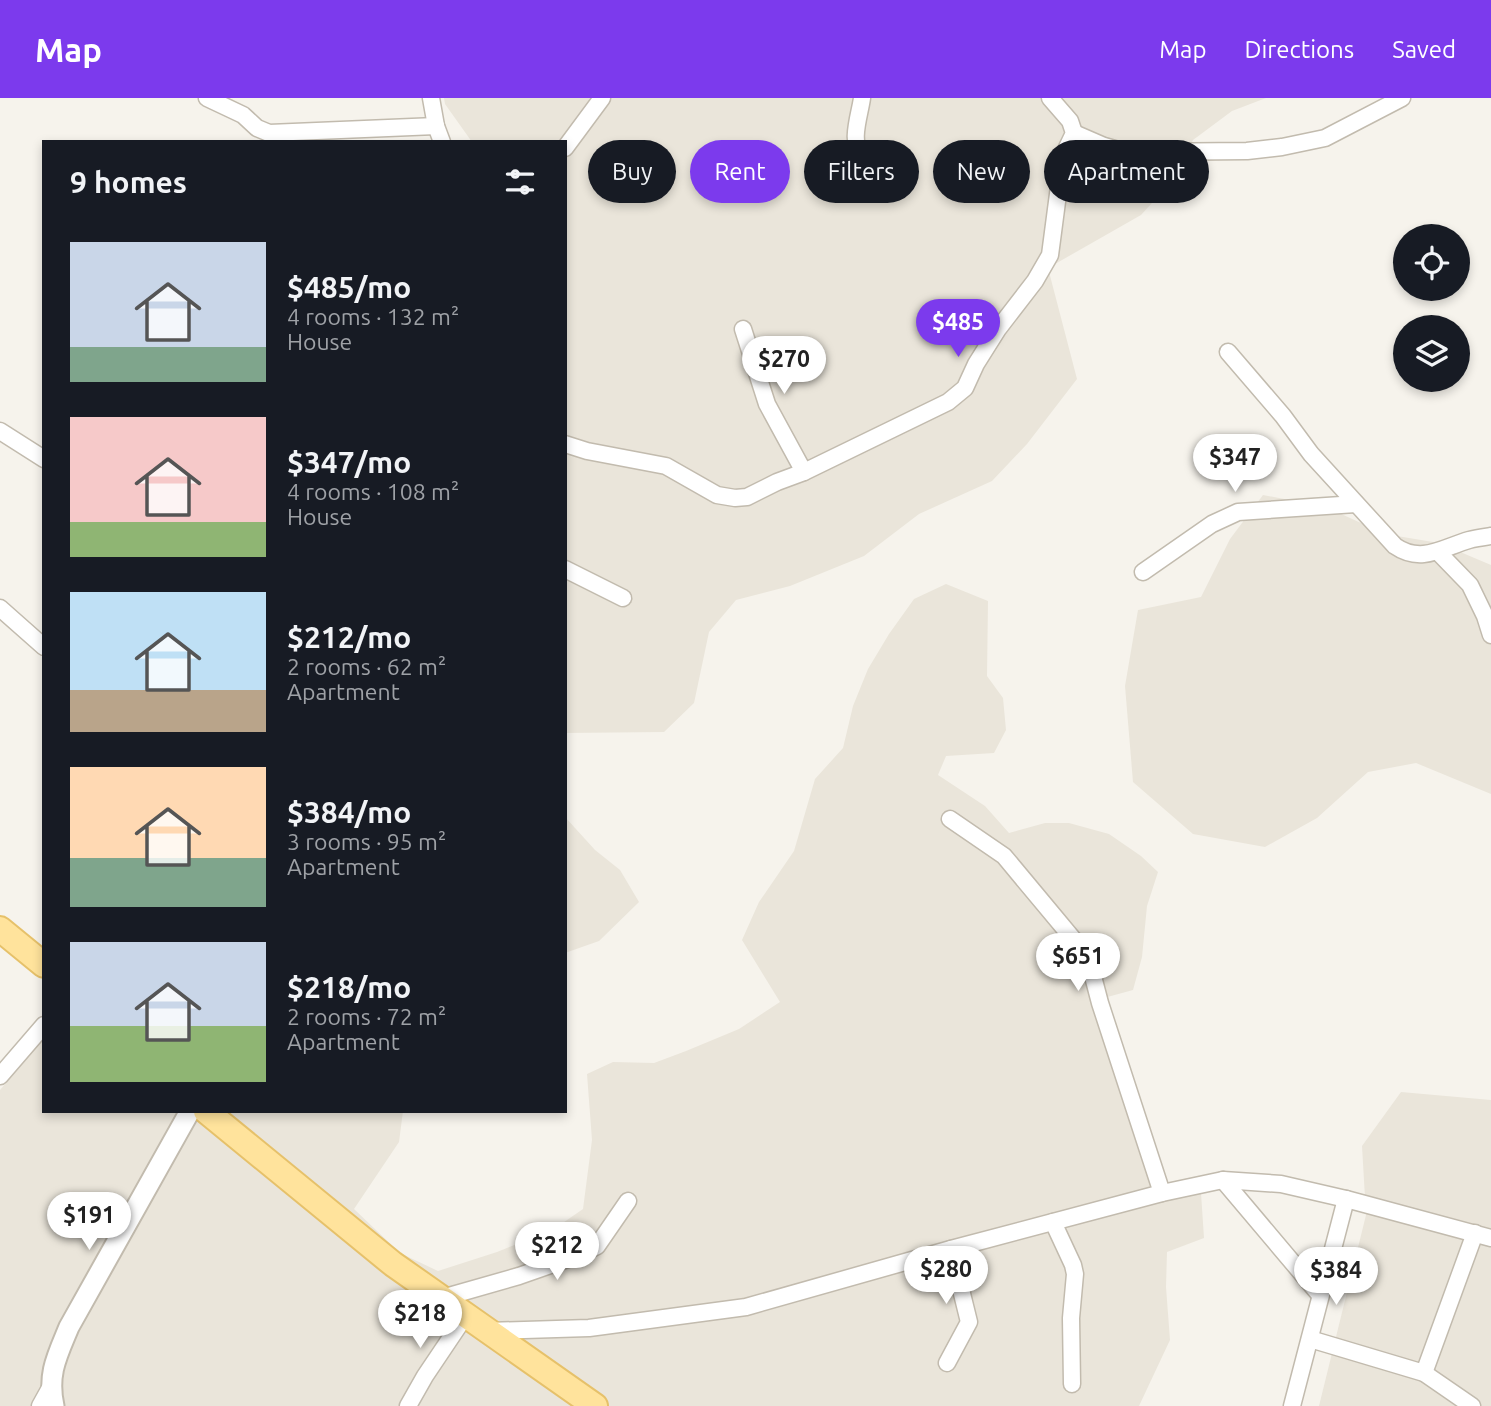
<!DOCTYPE html>
<html lang="en">
<head>
<meta charset="utf-8">
<style>
  body { margin:0; font-family:Ubuntu,sans-serif; background:#20242c; color:#f1f3f6; height:100vh; display:flex; flex-direction:column; font-size:26px; white-space:nowrap }
  * { box-sizing:border-box; margin:0 }
  p { font-size:23px; color:#9ea1a6 }
  .icon { flex:none; width:38px; height:38px; fill:none; stroke:currentColor; stroke-width:2; stroke-linecap:round; stroke-linejoin:round }
  .map { position:relative; flex:1; overflow:hidden }
  .panel { position:absolute; left:42px; top:42px; width:525px; height:973px; display:flex; flex-direction:column; background:#171b24; border-radius:0px; box-shadow:0 4px 10px #0003 }
  .panel>* { flex:none }
  .banner { position:absolute; left:588px; top:42px; width:665px; height:63px; display:flex; gap:14px }
  .fabs { position:absolute; left:1393px; top:126px; display:grid; gap:14px }
  .fabs a { display:grid; place-items:center; width:77px; height:77px; border-radius:50%; background:#171b24; box-shadow:0 4px 10px #0003; font-size:35px }
  .price { position:absolute; translate:-50% -60px; padding:0 16px; border-radius:24px; background:#fff; color:#222; font-size:23px; line-height:46px; filter:drop-shadow(0 2px 4px #0008) }
  .price::after { content:''; position:absolute; left:50%; top:42px; width:21px; height:16px; margin-left:-10px; background:inherit; clip-path:polygon(0 0,100% 0,50% 100%) }
  .price.current { background:#7c3aed; color:#fff }
  ul { padding:0; list-style:none }
  li { display:flex; align-items:center; gap:21px; height:175px; padding:0 28px }
  li span { display:grid; place-items:center; flex:none; width:196px; height:140px; border-radius:0px; color:#555 }
  li>.icon { margin-inline-start:auto }
  span .icon { width:84px; height:84px; fill:#fffc; stroke-width:1 }
  li b { font-size:30px }
  h2 { display:flex; justify-content:space-between; align-items:center; height:84px; padding:0 28px; font-size:30px }
  .tag { padding:0 24px; border-radius:32px; background:#171b24; box-shadow:0 4px 10px #0003; font-size:24px; line-height:63px }
  .tag.current { background:#7c3aed; color:#fff }
  header { display:flex; align-items:center; gap:42px; box-sizing:border-box; height:98px; padding:0 35px; background:#7c3aed; color:#fff }
  header strong { font-size:33px }
  nav { display:flex; gap:38px; margin-inline-start:auto; font-size:24px }
  .map>svg:first-child { display:block }
  .residential { fill:#eae5da }
  .lines { fill:none; stroke-linecap:round; stroke-linejoin:round }
  .minor-casing { stroke:#c2bbae; stroke-width:19 }
  .tertiary-casing { stroke:#c2bbae; stroke-width:23 }
  .primary-casing { stroke:#e6c16a; stroke-width:28 }
  .minor { stroke:#fff; stroke-width:16 }
  .tertiary { stroke:#fff; stroke-width:19 }
  .primary { stroke:#ffe39c; stroke-width:24 }
</style>
</head>
<body>
<header>
<strong>Map</strong>
<nav><a>Map</a><a>Directions</a><a>Saved</a></nav>
</header>
<div class="map">
<svg width="1491" height="1308" viewBox="0 0 1491 1308">
  <rect width="100%" height="100%" fill="#f6f3ec"/>
  <!-- residential -->
  <g class="residential">
    <path d="M444 0H1266L1232 13 1193 42 1173 82 1141 117 1048 170 1077 281 1027 346 992 383 919 416 864 458 790 488 736 502 709 534 694 605 664 634 565 635V44H472L445 6Z"/>
    <path d="M1263 397 1326 409 1385 436 1439 445 1491 467V696L1416 665 1368 674 1317 720 1265 749 1193 736 1133 684 1125 588 1138 512 1201 499 1230 441Z"/>
    <path d="M946 486 988 503 987 578 1003 600 1006 632 994 655 946 658 938 677 985 708 1009 735 1045 725H1069L1109 736 1141 758 1158 774 1147 808 1142 859 1133 892 1100 901 1174 1100 1201 1095 1204 1140 1167 1154 1166 1189 1170 1242 1139 1308H0V992L44 940V1013H403L399 1044 354 1111 400 1155 438 1173 497 1154 554 1131 583 1111 592 1042 587 976 613 964 654 965 686 953 739 931 780 904 742 842 759 804 794 753 815 681 843 650 853 608 868 571 889 536 914 501Z"/>
    <path d="M565 719 595 752 620 772 639 804 599 843 565 855Z"/>
    <path d="M1401 994 1491 1002V1308H1319L1366 1117 1362 1048Z"/>
  </g>
  <g class="lines">
    <defs>
      <g id="minor">
        <path d="M207 0 243 17 257 30 269 35 436 28"/>
        <path d="M431 0 436 28 442 44"/>
        <path d="M862 0C860 16 849 45 862 57L905 70"/>
        <path d="M1074 35 1104 48 1118 52 1138 54 1247 53 1282 49 1325 40 1402 0"/>
        <path d="M565 50 602 0"/>
        <path d="M743 231 767 306 804 374"/>
        <path d="M1228 254 1283 318 1311 356 1395 448C1421 466 1442 450 1469 442 1476 440 1484 439 1491 438"/>
        <path d="M0 333 44 361"/>
        <path d="M565 346 587 353 666 368 717 397 735 400 747 399 777 384 804 374 948 304 965 290 976 266 998 231 1035 183 1050 157 1063 58 1074 35 1070 23 1050 0"/>
        <path d="M1438 454 1470 487 1485 518 1491 537"/>
        <path d="M565 471 623 500"/>
        <path d="M1143 474 1212 426 1238 414 1356 406"/>
        <path d="M0 510 44 549"/>
        <path d="M950 721 1004 758 1084 854 1090 867 1100 905 1162 1095"/>
        <path d="M0 978 44 927"/>
        <path d="M1223 1082 1320 1197"/>
        <path d="M1053 1124 1073 1167 1075 1176 1071 1220 1072 1286"/>
        <path d="M442 1200 519 1178 579 1157 597 1148 628 1103"/>
        <path d="M487 1233 589 1230 746 1209 951 1151 1162 1095 1223 1082 1281 1086 1346 1101 1491 1140"/>
        <path d="M1310 1241 1424 1275 1472 1308"/>
        <path d="M947 1265 969 1224 951 1151"/>
        <path d="M1424 1275 1475 1135"/>
        <path d="M40 1308 50 1290"/>
        <path d="M408 1308 425 1278 466 1217"/>
        <path d="M1292 1308 1346 1101"/>
      </g>
      <path id="tertiary" d="M54 1308C47 1276 57 1258 69 1229L190 1013"/>
      <g id="primary">
        <path d="M0 831 44 867"/>
        <path d="M206 1013 393 1166 595 1308"/>
      </g>
    </defs>
    <!-- minor casing -->
    <use href="#minor" class="minor-casing"/>
    <!-- tertiary casing -->
    <use href="#tertiary" class="tertiary-casing"/>
    <!-- primary casing -->
    <use href="#primary" class="primary-casing"/>
    <!-- minor -->
    <use href="#minor" class="minor"/>
    <!-- tertiary -->
    <use href="#tertiary" class="tertiary"/>
    <!-- primary -->
    <use href="#primary" class="primary"/>
  </g>
</svg>
<div class="fabs">
<a><svg class="icon" aria-label="locate" viewBox="0 0 24 24"><circle cx="12" cy="12" r="6"/><path d="M12 2v4M12 18v4M2 12h4M18 12h4"/></svg></a>
<a><svg class="icon" aria-label="layers" viewBox="0 0 24 24"><path d="M12 4l9 5-9 5-9-5zM3 14l9 5 9-5"/></svg></a>
</div>
<b class="price current" style="left:958px;top:261px">$485</b>
<b class="price" style="left:784px;top:298px">$270</b>
<b class="price" style="left:1235px;top:396px">$347</b>
<b class="price" style="left:1078px;top:895px">$651</b>
<b class="price" style="left:89px;top:1154px">$191</b>
<b class="price" style="left:557px;top:1184px">$212</b>
<b class="price" style="left:946px;top:1208px">$280</b>
<b class="price" style="left:1336px;top:1209px">$384</b>
<b class="price" style="left:420px;top:1252px">$218</b>
<div class="banner">
<a class="tag">Buy</a>
<a class="tag current">Rent</a>
<a class="tag">Filters</a>
<a class="tag">New</a>
<a class="tag">Apartment</a>
</div>
<section class="panel">
<h2>9 homes<svg class="icon" aria-label="filters" viewBox="0 0 24 24"><path d="M4 7h16M4 17h16"/><circle cx="9" cy="7" r="2"/><circle cx="15" cy="17" r="2"/></svg></h2>
<ul>
<li><span style="background:linear-gradient(#c9d6e8 75%,#7fa58c 0)"><svg class="icon" aria-label="home" viewBox="0 0 24 24"><path d="M3 11l9-7 9 7M6 9v11h12V9"/></svg></span><div><b>$485/mo</b><p>4 rooms · 132 m²</p><p>House</p></div></li>
<li><span style="background:linear-gradient(#f6c9c9 75%,#8fb573 0)"><svg class="icon" aria-label="home" viewBox="0 0 24 24"><path d="M3 11l9-7 9 7M6 9v11h12V9"/></svg></span><div><b>$347/mo</b><p>4 rooms · 108 m²</p><p>House</p></div></li>
<li><span style="background:linear-gradient(#bfe0f5 70%,#b9a48a 0)"><svg class="icon" aria-label="home" viewBox="0 0 24 24"><path d="M3 11l9-7 9 7M6 9v11h12V9"/></svg></span><div><b>$212/mo</b><p>2 rooms · 62 m²</p><p>Apartment</p></div></li>
<li><span style="background:linear-gradient(#ffd9b3 65%,#7fa58c 0)"><svg class="icon" aria-label="home" viewBox="0 0 24 24"><path d="M3 11l9-7 9 7M6 9v11h12V9"/></svg></span><div><b>$384/mo</b><p>3 rooms · 95 m²</p><p>Apartment</p></div></li>
<li><span style="background:linear-gradient(#c9d6e8 60%,#8fb573 0)"><svg class="icon" aria-label="home" viewBox="0 0 24 24"><path d="M3 11l9-7 9 7M6 9v11h12V9"/></svg></span><div><b>$218/mo</b><p>2 rooms · 72 m²</p><p>Apartment</p></div></li>
</ul>
</section>
</div>
</body>
</html>
